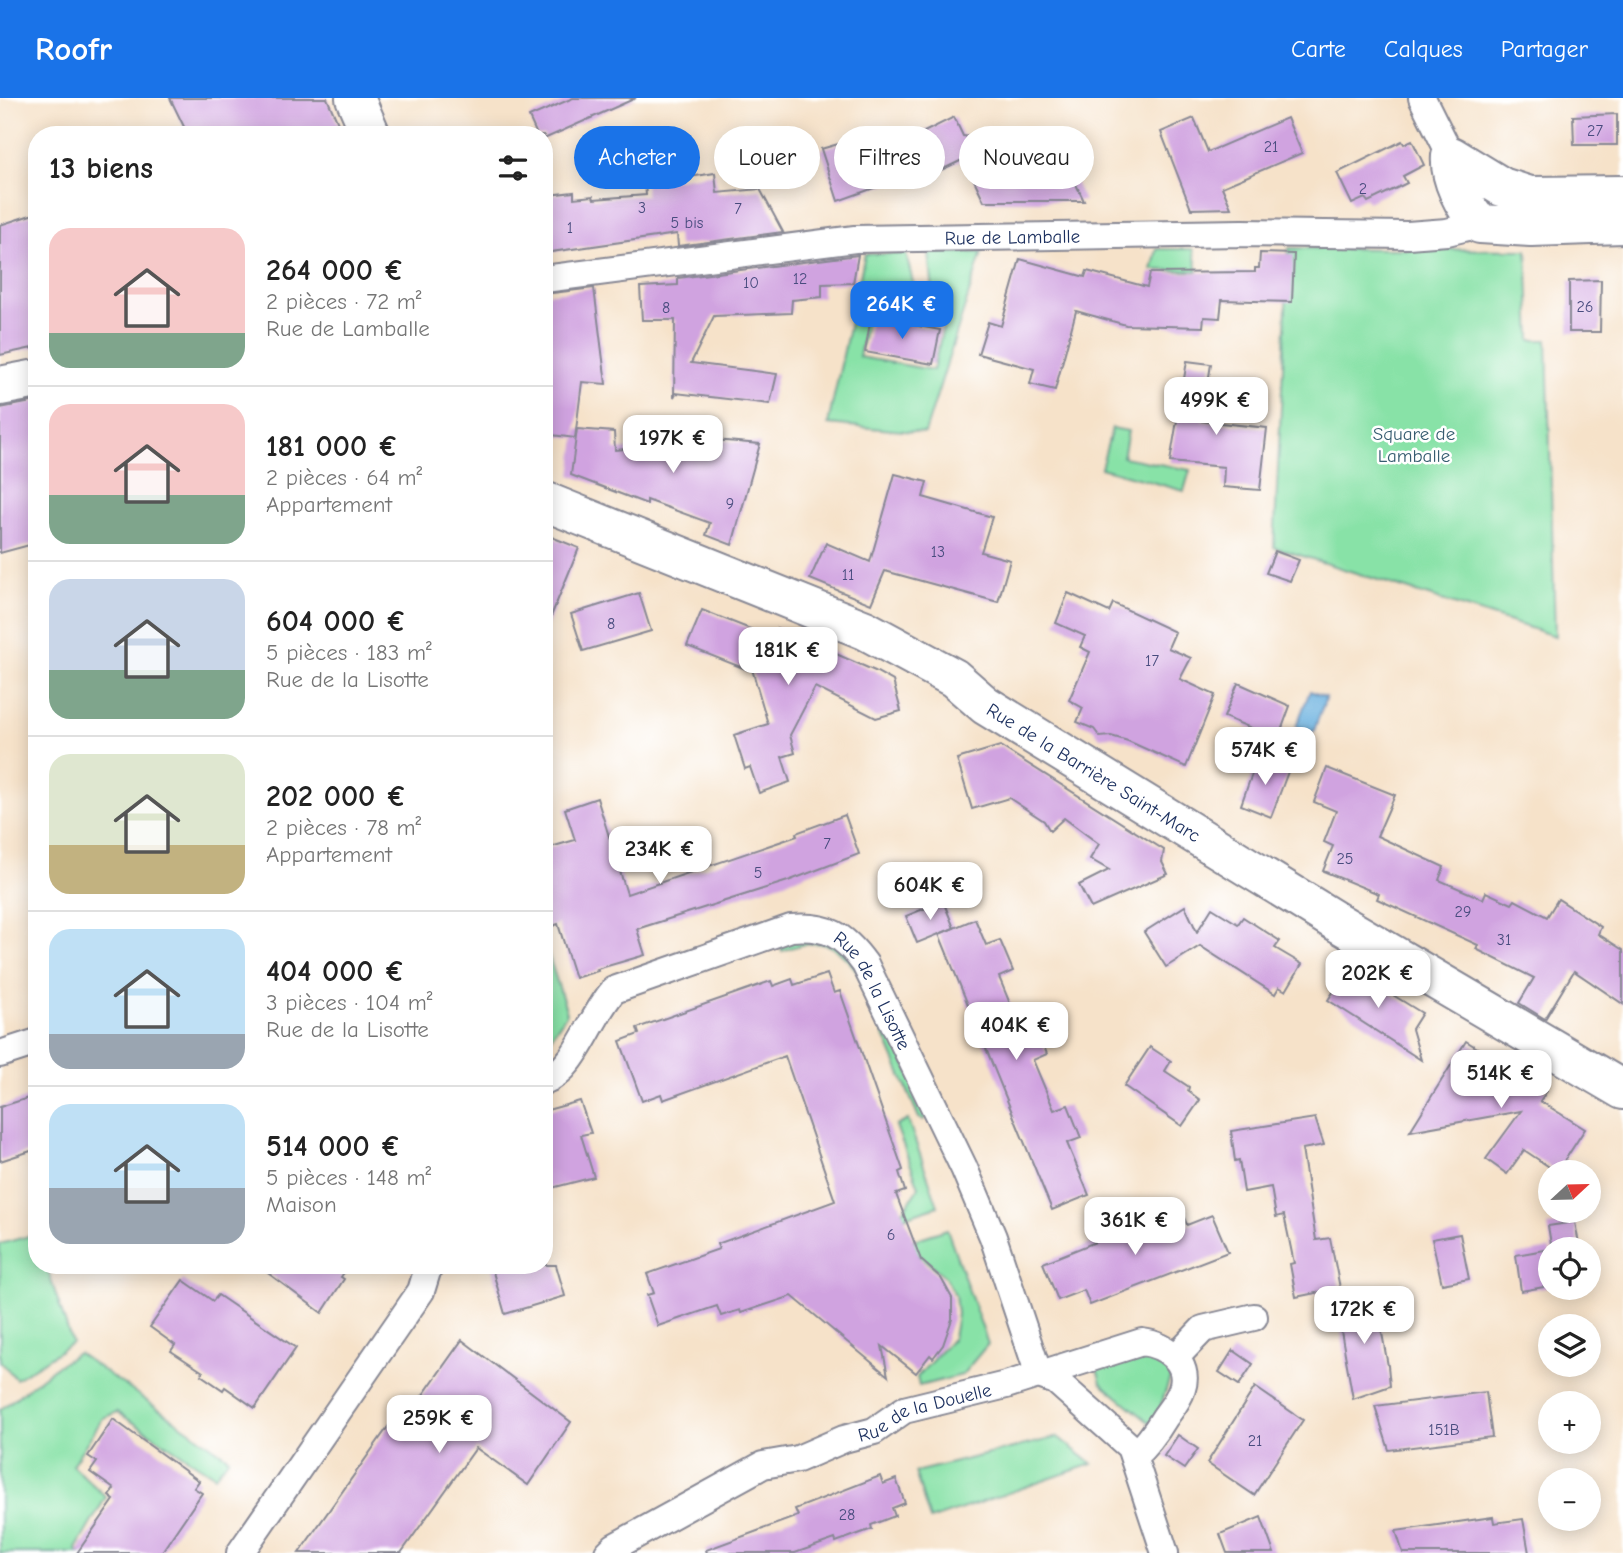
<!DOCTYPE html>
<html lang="fr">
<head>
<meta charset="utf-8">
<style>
  body { margin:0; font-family:"Comic Neue",sans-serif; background:#f2f2f2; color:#222; height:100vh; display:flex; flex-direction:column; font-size:26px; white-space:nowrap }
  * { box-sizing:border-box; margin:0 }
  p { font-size:23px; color:#767676 }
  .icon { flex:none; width:38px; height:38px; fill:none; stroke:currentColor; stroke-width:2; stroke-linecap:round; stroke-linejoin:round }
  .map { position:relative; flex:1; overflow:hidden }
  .panel { position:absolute; left:28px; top:28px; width:525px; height:1148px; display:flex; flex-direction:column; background:#fff; border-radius:28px; box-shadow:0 4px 18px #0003 }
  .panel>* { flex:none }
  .guide { position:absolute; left:574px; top:28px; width:665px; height:63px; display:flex; gap:14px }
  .needle { width:46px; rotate:68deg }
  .controls { position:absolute; left:1538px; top:1062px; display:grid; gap:14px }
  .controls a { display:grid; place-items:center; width:63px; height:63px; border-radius:50%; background:#fff; box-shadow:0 4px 18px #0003; font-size:35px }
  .price { position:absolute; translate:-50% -60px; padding:0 16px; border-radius:14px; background:#fff; color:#222; font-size:23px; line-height:46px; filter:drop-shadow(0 2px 4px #0008) }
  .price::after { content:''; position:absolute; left:50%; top:42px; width:21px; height:16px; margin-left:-10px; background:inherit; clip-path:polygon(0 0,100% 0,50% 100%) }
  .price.selected { background:#1a73e8; color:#fff }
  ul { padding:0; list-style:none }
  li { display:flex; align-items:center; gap:21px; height:175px; padding:0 21px }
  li+li { border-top:2px solid #e0e0e0 }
  li span { display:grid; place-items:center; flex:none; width:196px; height:140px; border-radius:21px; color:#555 }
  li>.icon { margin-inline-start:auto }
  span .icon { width:84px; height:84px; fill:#fffc; stroke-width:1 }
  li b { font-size:30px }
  h2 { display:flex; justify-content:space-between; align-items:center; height:84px; padding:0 21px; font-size:30px }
  .chip { padding:0 24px; border-radius:32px; background:#fff; box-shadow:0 4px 18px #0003; font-size:24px; line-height:63px }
  .chip.selected { background:#1a73e8; color:#fff }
  header { display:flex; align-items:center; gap:42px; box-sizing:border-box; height:98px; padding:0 35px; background:#1a73e8; color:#fff }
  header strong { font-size:33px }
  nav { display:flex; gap:38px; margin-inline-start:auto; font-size:24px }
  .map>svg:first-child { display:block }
  .green { fill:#88e2a7; stroke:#528882; stroke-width:2 }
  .water { fill:#66afde; stroke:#406f9e; stroke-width:2 }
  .building { fill:#d0a3e0 }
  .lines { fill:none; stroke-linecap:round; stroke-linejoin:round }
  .street-casing { stroke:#888894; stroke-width:30 }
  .secondary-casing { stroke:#888894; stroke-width:42 }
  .street { stroke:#fff; stroke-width:26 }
  .secondary { stroke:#fff; stroke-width:38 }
  .labels { text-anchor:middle; stroke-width:5; stroke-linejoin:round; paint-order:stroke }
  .number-label { font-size:16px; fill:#484c7e }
  .street-label { font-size:19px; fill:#1b2f5e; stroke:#fff }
  .park-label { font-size:19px; fill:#365c70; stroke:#fff }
</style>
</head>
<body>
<header>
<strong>Roofr</strong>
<nav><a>Carte</a><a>Calques</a><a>Partager</a></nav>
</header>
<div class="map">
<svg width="1623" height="1455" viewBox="0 0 1623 1455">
  <rect width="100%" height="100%" fill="#fff"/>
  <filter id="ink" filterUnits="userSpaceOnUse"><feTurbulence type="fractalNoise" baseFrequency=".0143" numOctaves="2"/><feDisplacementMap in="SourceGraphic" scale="14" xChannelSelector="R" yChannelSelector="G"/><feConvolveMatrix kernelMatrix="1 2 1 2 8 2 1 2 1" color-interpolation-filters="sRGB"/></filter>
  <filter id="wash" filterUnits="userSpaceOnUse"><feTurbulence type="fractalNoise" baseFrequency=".00686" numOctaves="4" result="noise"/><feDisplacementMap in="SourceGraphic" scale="28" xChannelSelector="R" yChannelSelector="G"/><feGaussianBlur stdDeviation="1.57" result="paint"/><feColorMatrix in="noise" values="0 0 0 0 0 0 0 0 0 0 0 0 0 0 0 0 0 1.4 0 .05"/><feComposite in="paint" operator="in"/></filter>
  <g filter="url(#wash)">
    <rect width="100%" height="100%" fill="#f6e2c9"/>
    <!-- green -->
    <g class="green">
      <path d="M1289 150 1527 152 1531 242H1547L1555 538 1274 449Z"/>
      <path d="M1157 151H1193L1198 173 1152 172Z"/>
      <path d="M982 154 925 335 828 326 865 156H906L922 221 869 212 859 259 933 272 944 226 936 222 929 155Z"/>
      <path d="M1112 330 1128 333 1123 359 1190 372 1184 393 1101 370Z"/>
      <path d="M806 838C832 840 845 850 859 872L929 1015 923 1022 919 1020 857 873C832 841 818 840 782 853L778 842Z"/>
      <path d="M544 843 567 915 544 949Z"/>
      <path d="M908 1022 938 1108 898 1121 919 1089 896 1028Z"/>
      <path d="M947 1131 988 1246 962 1277 919 1288 917 1279 953 1240 957 1216 955 1197 945 1179 905 1145Z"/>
      <path d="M36 1136 37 1167H46L72 1245 16 1281 0 1263V1146Z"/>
      <path d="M78 1255 229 1360 215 1378 117 1314 103 1320 72 1367 106 1399 76 1451 80 1455H0V1312L54 1270Z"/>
      <path d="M1140 1257 1163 1265 1171 1277 1160 1310 1150 1325 1101 1285 1096 1267Z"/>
      <path d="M1058 1339 1092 1366 930 1422 915 1374Z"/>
    </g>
    <!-- water -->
    <path class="water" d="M1310 593 1326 599 1313 635 1296 629Z"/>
    <g id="blocks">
      <!-- building -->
      <g class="building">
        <path d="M170 0H327L343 37H188Z"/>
        <path d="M573 0H636L544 41V37H537L529 19Z"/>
        <path d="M1617 16V47H1574L1573 18Z"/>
        <path d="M954 19 963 38 1002 43 912 86 910 77 838 103 821 51 877 35 884 54Z"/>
        <path d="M1194 20 1208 54 1287 20 1302 55 1222 89 1231 110 1191 111 1161 34Z"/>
        <path d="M1412 42 1424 67 1403 78 1407 85 1368 104 1365 100 1352 106 1337 75 1402 43 1404 46Z"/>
        <path d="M1064 61 1084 103H984L965 63Z"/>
        <path d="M715 75 717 95 760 91 783 134 678 148 677 136 544 155V110L550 109 549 97 574 94V100L593 98 594 101 646 97 645 86Z"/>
        <path d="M37 115V249L0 257V127Z"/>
        <path d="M1260 155 1294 156 1292 204 1222 202 1220 220 1204 219 1203 229 1126 227 1076 213 1055 292 1030 286 1034 271 978 256 988 224 1001 228 1020 161 1085 179 1087 173 1147 189 1150 175 1255 174V170H1259Z"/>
        <path d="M858 157 853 185 822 186V199L792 202 791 215 714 218 691 265 777 276 770 306 676 295 674 299 675 222H642L640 189 678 187V180Z"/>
        <path d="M1601 182 1600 234H1569V183Z"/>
        <path d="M594 190 606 286 582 284 575 340 544 336V196Z"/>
        <path d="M871 219 940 232 933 266 865 254Z"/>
        <path d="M1187 263 1211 266 1202 323 1267 330 1260 392 1223 389 1224 369 1170 364Z"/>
        <path d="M37 303V445L0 455V310Z"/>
        <path d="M577 331 614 334 615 352 647 349 646 336 760 346 732 447 706 437 710 425 647 402V406L571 377Z"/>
        <path d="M895 376 927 384 923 399 992 419 981 454 1010 462 998 504 885 473 871 506 810 481 826 445 870 464Z"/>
        <path d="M544 436 579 450 545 533H544Z"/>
        <path d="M1275 453 1299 462 1290 483 1266 475Z"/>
        <path d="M639 495 651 533 583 553 571 516Z"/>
        <path d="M1068 495 1109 514 1113 505 1175 534 1168 550 1191 560 1180 581 1215 597 1186 669 1128 643 1111 638 1100 639 1094 631 1077 624 1083 610 1069 602 1090 554 1080 549 1085 538 1056 525Z"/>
        <path d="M702 512 773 540 777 530 875 573 893 583 901 613 876 620 815 589 790 637 795 655 782 659 790 684 759 695 750 669 745 671 734 637 768 626 752 571 748 572 687 548Z"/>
        <path d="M1238 585 1290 608 1278 641 1224 619Z"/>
        <path d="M1000 648 1164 752 1162 764 1168 776 1091 810 1079 787 1109 772 1090 761 1099 746 1064 720 1050 733 1044 723 1009 700 972 711 957 661Z"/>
        <path d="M1258 659 1289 671 1271 719 1241 707Z"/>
        <path d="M1327 670 1395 697 1377 738 1444 769 1439 782 1483 801 1486 794 1512 806 1515 802 1547 819 1558 801 1601 829 1598 836 1623 852V906L1574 873 1545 921 1519 905 1534 880 1476 851 1478 847 1377 801 1379 796 1323 773 1333 748 1324 744 1336 713 1314 704Z"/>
        <path d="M597 700 627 796 797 738 796 735 845 717 859 756 788 783 637 831 645 857 597 871 598 873 575 880 558 826 544 831V751L575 742 565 711Z"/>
        <path d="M943 803 954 830 917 845 906 818Z"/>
        <path d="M1185 808 1197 834 1212 810 1238 826 1243 819 1280 843 1275 850 1302 866 1286 893 1279 889 1275 896 1200 848 1166 869 1144 834Z"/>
        <path d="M975 821 986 847 1000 842 1013 873 999 879 1020 930 1034 924 1047 956 1033 962 1054 1012 1068 1007 1081 1040 1067 1045 1089 1097 1052 1112 939 836Z"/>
        <path d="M1349 870 1422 915 1412 931 1421 962 1328 902Z"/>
        <path d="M827 876 834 895 840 893 903 1072 899 1074 905 1093 896 1096 921 1162 941 1180 952 1200V1221L943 1247 933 1260 930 1257 916 1275 882 1248 888 1278 792 1198 741 1215 740 1212 721 1218 717 1208 658 1228 647 1197 654 1195 647 1176 719 1151 717 1146 835 1103 785 958 663 1002 661 996 642 1003 620 943 639 936 637 930 771 883 773 888 792 881 794 887Z"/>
        <path d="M1466 943 1547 993 1540 1003 1585 1031 1557 1074 1524 1052 1507 1076 1486 1061 1521 1013 1410 1033Z"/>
        <path d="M1150 949 1171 963 1165 973 1189 989 1188 993 1200 1002 1182 1028 1124 988Z"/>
        <path d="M28 1000 37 1027V1051L0 1063V1009Z"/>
        <path d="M580 1003 591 1035 581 1037 594 1079 544 1092V1013Z"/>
        <path d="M1315 1020 1324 1047 1302 1051 1316 1142 1330 1140 1340 1190 1296 1199 1290 1166 1294 1165 1284 1117 1276 1119 1271 1089 1244 1094 1239 1062 1235 1063 1231 1033Z"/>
        <path d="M1180 1110 1187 1127 1212 1117 1228 1154 1090 1207 1084 1192 1058 1202 1043 1165Z"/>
        <path d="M1575 1124 1580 1152H1552L1548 1128Z"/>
        <path d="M1460 1136 1469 1181 1442 1186 1432 1141Z"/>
        <path d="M1550 1151V1188L1521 1193 1516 1157Z"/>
        <path d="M257 1167H349L341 1179 344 1181 322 1215Z"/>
        <path d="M491 1167H556L565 1198 505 1216Z"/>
        <path d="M183 1182 213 1203 218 1197 296 1250 255 1310 225 1289 223 1292 201 1277 203 1274 171 1253 175 1247 150 1229Z"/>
        <path d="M1375 1197 1388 1268 1390 1288 1353 1301 1336 1205Z"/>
        <path d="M462 1242 571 1324 528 1387 476 1350 401 1455H299L390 1326 398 1332Z"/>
        <path d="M1233 1252 1253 1266 1239 1287 1219 1274Z"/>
        <path d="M1255 1289 1303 1322 1254 1397 1207 1365Z"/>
        <path d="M1486 1294 1492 1339 1389 1352 1375 1308Z"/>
        <path d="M113 1321 199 1383 194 1390 202 1395 161 1455H77L114 1402 109 1398 114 1391 90 1374 97 1364 88 1358Z"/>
        <path d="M1178 1337 1198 1351 1184 1371 1164 1358Z"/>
        <path d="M880 1378 883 1386 896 1381 905 1405 892 1410 895 1418 871 1427 872 1431 836 1444 835 1441 795 1455H707L706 1452 798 1418 795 1411Z"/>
        <path d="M1261 1419 1274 1455H1227L1220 1436Z"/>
        <path d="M1493 1419 1494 1425 1523 1421 1529 1455H1403L1396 1433Z"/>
      </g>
    </g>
  </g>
  <g filter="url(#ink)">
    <use href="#blocks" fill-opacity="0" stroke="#888894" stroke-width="2"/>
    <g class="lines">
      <defs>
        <g id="street">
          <path d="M1422 0 1451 58"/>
          <path id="s1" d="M544 181 855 141 1242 135 1408 137 1447 134 1480 126"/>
          <path d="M0 956 37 944"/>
          <path id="s2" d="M544 983C577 971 590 918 614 892L791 830C828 827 844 837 865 866L964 1070 993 1139 1039 1277"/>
          <path d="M1176 1259 1203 1231 1254 1219"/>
          <path d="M1039 1277 1056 1283 1130 1349 1165 1455"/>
          <path d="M240 1455 421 1193 429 1167"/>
          <path id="s3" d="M608 1455 614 1449 763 1367 798 1361 844 1341 874 1333 904 1312 1006 1287 1142 1244C1165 1247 1191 1264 1182 1291 1179 1301 1171 1311 1165 1319 1156 1334 1147 1347 1134 1358"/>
        </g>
        <g id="secondary">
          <path d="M355 0 371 37"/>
          <path d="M1623 97 1530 98 1502 89 1451 58C1449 80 1464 110 1480 126L1531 129 1623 126"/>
          <path d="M0 288 37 281"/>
          <path id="s4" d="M544 403 865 532 954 580 985 607 1337 824 1623 992"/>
        </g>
      </defs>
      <!-- street casing -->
      <use href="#street" class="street-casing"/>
      <!-- secondary casing -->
      <use href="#secondary" class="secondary-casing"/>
      <!-- street -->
      <use href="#street" class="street"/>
      <!-- secondary -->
      <use href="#secondary" class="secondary"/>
    </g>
  </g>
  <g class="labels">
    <!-- number labels -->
    <g class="number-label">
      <text x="1595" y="38">27</text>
      <text x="1271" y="54">21</text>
      <text x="1363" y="96">2</text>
      <text x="642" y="115">3</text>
      <text x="738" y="116">7</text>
      <text x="687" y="130">5 bis</text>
      <text x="570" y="135">1</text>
      <text x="800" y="186">12</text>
      <text x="751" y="190">10</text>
      <text x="1585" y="214">26</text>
      <text x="666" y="215">8</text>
      <text x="730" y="411">9</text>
      <text x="938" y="459">13</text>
      <text x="848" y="482">11</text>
      <text x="611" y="531">8</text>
      <text x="1152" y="568">17</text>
      <text x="827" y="751">7</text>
      <text x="1345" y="766">25</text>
      <text x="758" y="780">5</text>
      <text x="1463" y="819">29</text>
      <text x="1504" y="847">31</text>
      <text x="891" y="1142">6</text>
      <text x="1444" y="1337">151B</text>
      <text x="1255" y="1348">21</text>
      <text x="847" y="1422">28</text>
    </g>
    <!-- street labels -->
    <g class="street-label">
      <text dy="7" stroke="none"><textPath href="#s1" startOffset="471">Rue de Lamballe</textPath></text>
      <text dy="7" stroke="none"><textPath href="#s4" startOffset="616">Rue de la Barrière Saint-Marc</textPath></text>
      <text dy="7" stroke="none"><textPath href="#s2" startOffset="418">Rue de la Lisotte</textPath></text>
      <text dy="7" stroke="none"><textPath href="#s3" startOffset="350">Rue de la Douelle</textPath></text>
    </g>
    <!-- park labels -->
    <g class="park-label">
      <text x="1414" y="342">Square de<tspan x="1414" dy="22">Lamballe</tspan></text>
    </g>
  </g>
</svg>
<div class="controls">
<a><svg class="needle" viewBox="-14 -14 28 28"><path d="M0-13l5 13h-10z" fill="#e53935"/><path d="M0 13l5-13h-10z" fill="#767676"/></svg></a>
<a><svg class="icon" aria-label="locate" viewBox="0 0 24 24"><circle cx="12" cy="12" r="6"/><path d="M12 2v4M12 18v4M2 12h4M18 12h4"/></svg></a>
<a><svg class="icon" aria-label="layers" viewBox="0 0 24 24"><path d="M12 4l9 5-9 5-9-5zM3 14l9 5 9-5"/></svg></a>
<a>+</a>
<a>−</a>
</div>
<b class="price selected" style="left:902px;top:243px">264K €</b>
<b class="price" style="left:1216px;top:339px">499K €</b>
<b class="price" style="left:673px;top:377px">197K €</b>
<b class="price" style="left:788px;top:589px">181K €</b>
<b class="price" style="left:1265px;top:689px">574K €</b>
<b class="price" style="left:660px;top:788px">234K €</b>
<b class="price" style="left:930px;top:824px">604K €</b>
<b class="price" style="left:1378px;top:912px">202K €</b>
<b class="price" style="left:1016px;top:964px">404K €</b>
<b class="price" style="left:1501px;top:1012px">514K €</b>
<b class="price" style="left:1135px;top:1159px">361K €</b>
<b class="price" style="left:1364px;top:1248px">172K €</b>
<b class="price" style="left:439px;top:1357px">259K €</b>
<div class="guide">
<a class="chip selected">Acheter</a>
<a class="chip">Louer</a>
<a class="chip">Filtres</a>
<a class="chip">Nouveau</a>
</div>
<section class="panel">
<h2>13 biens<svg class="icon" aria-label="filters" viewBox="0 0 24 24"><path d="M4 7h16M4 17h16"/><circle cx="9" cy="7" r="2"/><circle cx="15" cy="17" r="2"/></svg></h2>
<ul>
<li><span style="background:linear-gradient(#f6c9c9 75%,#7fa58c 0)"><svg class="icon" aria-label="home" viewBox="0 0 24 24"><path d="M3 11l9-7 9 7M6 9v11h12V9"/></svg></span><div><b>264 000 €</b><p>2 pièces · 72 m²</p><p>Rue de Lamballe</p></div></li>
<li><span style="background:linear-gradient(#f6c9c9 65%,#7fa58c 0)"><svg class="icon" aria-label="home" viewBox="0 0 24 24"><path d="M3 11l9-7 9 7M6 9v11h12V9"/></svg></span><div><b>181 000 €</b><p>2 pièces · 64 m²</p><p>Appartement</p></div></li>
<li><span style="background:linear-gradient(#c9d6e8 65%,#7fa58c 0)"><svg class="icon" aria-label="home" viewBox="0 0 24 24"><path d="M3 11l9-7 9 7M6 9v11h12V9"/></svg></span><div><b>604 000 €</b><p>5 pièces · 183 m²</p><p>Rue de la Lisotte</p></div></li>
<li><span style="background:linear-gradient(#dfe7d0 65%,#c2b280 0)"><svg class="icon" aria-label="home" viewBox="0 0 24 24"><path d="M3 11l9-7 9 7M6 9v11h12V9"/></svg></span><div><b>202 000 €</b><p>2 pièces · 78 m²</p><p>Appartement</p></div></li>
<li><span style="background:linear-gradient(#bfe0f5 75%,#9aa5b1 0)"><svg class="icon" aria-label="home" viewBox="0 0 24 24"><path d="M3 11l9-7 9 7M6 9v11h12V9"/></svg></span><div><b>404 000 €</b><p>3 pièces · 104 m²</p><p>Rue de la Lisotte</p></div></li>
<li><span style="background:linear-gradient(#bfe0f5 60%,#9aa5b1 0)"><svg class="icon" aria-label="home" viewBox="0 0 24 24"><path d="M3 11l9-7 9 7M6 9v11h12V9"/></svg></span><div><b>514 000 €</b><p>5 pièces · 148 m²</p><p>Maison</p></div></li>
</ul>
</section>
</div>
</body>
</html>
